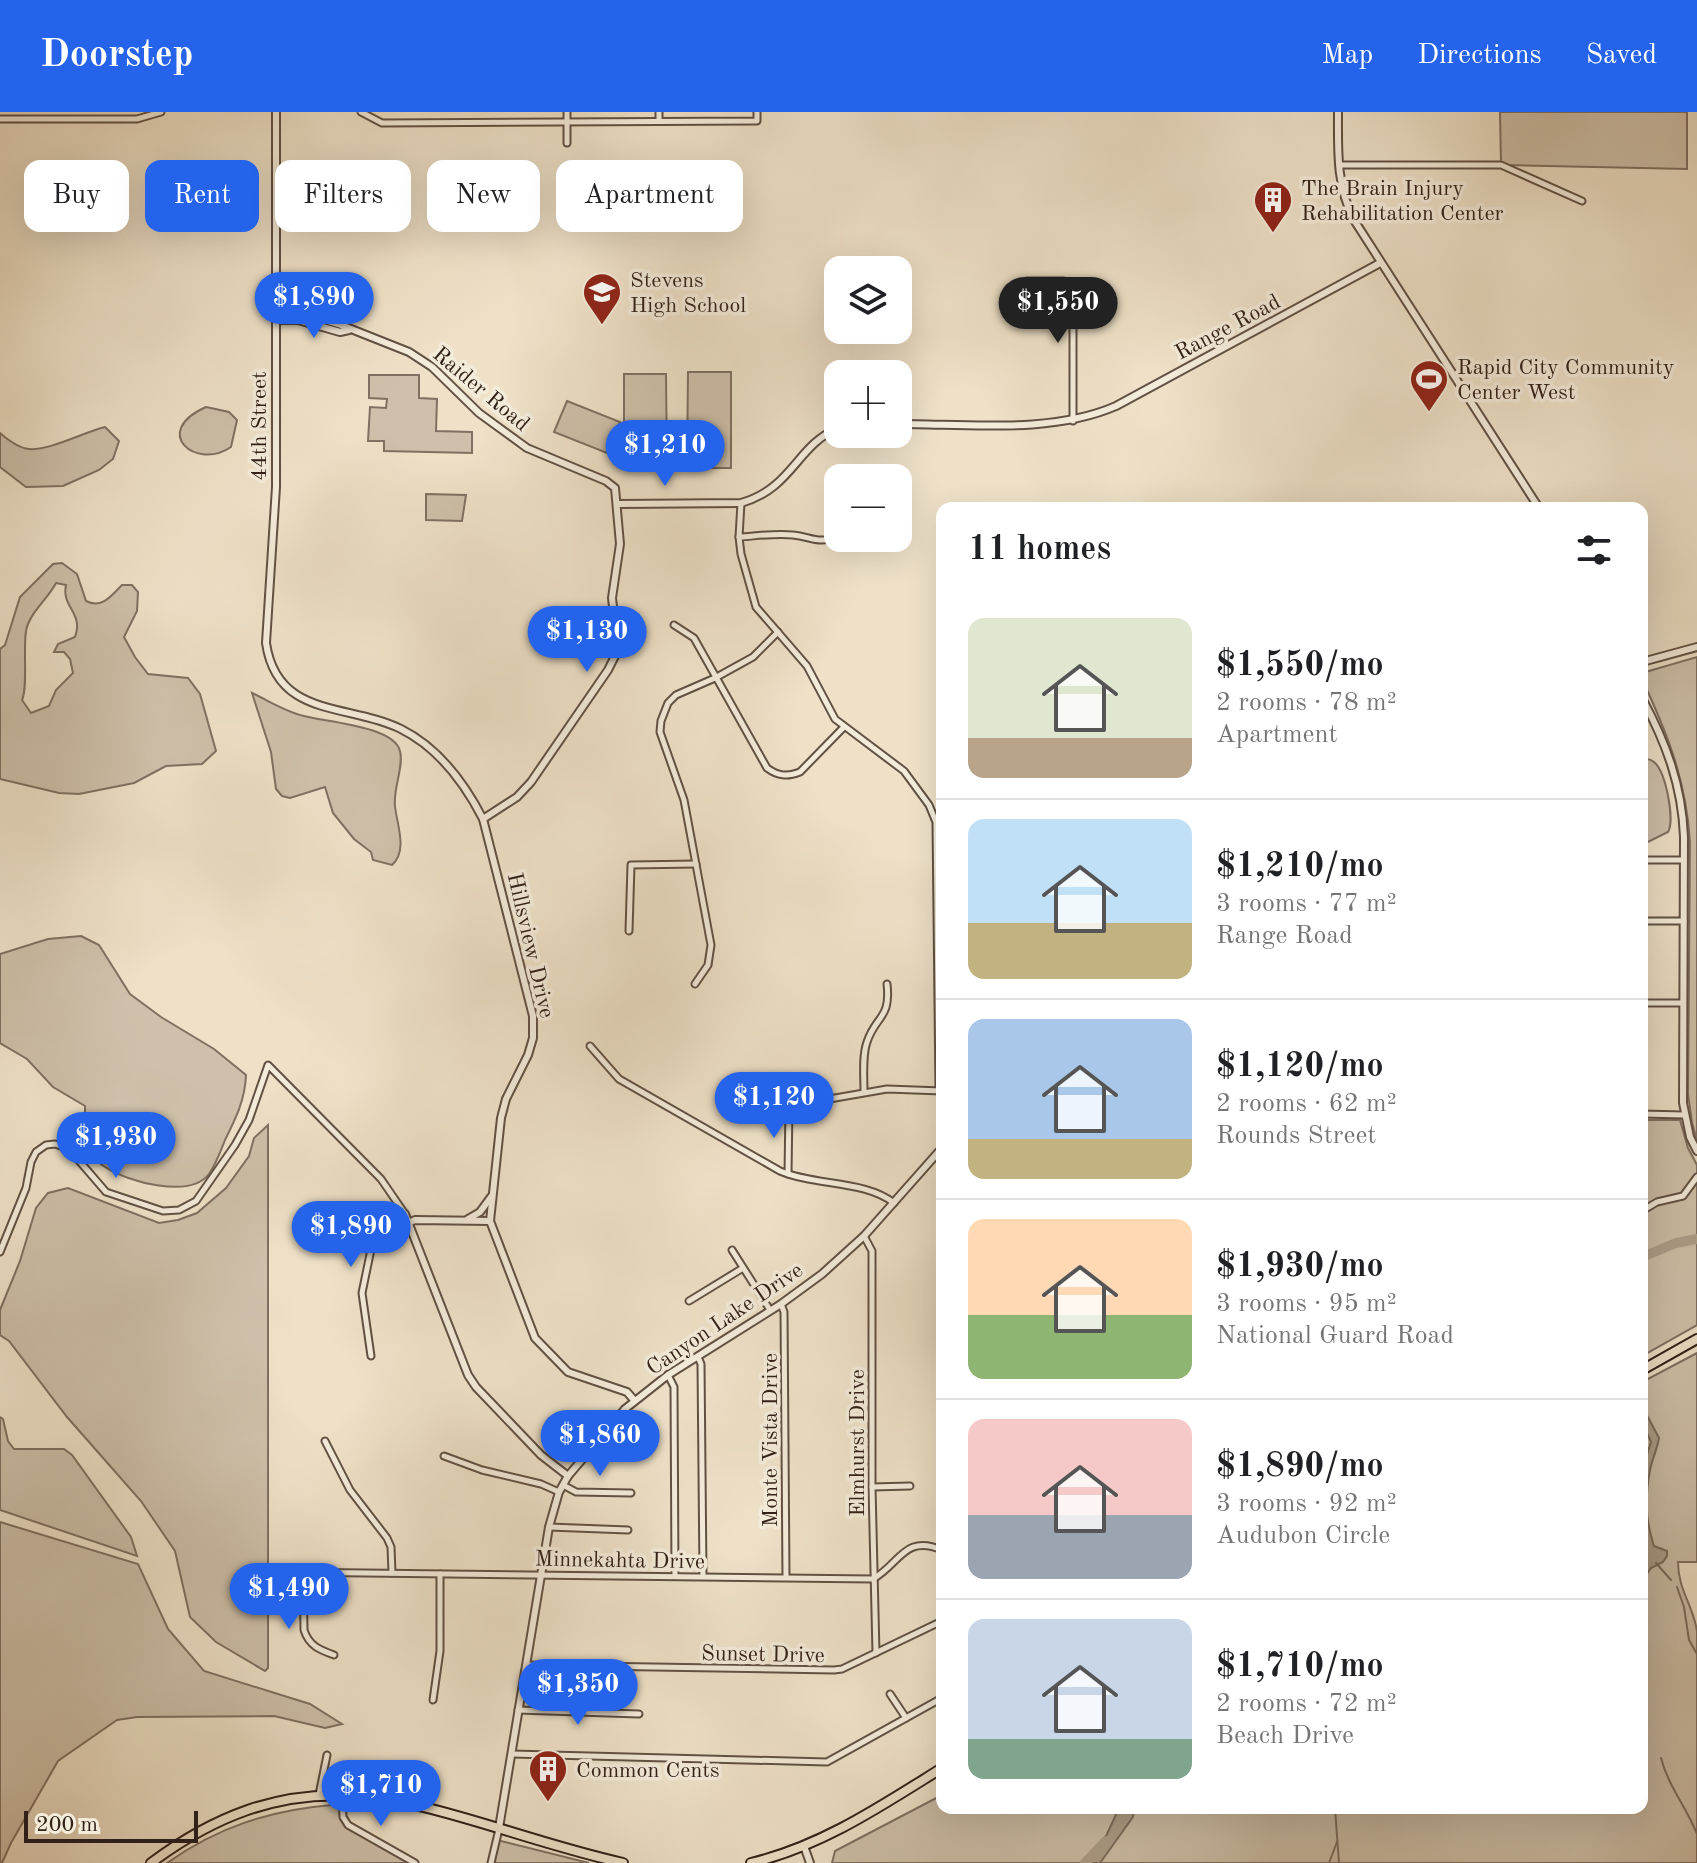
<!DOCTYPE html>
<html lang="en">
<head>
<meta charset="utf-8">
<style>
  body { margin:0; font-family:"Old Standard TT",serif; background:#f6f6f6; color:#202124; height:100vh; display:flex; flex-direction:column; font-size:30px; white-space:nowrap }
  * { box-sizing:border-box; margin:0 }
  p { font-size:26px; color:#757577 }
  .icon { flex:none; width:44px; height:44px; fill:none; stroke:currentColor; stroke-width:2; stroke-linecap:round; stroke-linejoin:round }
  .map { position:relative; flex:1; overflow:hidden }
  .panel { position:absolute; left:936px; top:390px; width:712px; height:1312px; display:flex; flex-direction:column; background:#fff; border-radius:16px; box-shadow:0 8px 32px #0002 }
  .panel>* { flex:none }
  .banner { position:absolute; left:24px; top:48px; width:760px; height:72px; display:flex; gap:16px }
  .buttons { position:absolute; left:824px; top:144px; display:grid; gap:16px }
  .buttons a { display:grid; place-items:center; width:88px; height:88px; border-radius:16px; background:#fff; box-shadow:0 8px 32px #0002; font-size:40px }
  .scale { position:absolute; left:24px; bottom:20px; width:174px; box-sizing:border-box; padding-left:8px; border:4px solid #322118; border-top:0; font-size:22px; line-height:28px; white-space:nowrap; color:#322118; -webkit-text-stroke:6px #f4ecdb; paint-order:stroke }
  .price { position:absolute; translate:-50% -68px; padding:0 18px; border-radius:28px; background:#2563eb; color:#fff; font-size:26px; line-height:52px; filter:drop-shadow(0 2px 4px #0008) }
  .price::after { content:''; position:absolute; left:50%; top:48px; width:24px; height:18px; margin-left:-12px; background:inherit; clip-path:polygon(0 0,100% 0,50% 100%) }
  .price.on { background:#222; color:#fff }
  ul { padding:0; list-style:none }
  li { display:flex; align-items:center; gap:24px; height:200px; padding:0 32px }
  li+li { border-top:2px solid #e0e0e0 }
  li span { display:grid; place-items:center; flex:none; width:224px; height:160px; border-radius:16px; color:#555 }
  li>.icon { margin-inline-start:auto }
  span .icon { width:96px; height:96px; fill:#fffc; stroke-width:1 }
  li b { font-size:34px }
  h2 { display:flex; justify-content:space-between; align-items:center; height:96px; padding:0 32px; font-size:34px }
  .tag { padding:0 28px; border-radius:16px; background:#fff; box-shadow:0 8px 32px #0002; font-size:28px; line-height:72px }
  .tag.on { background:#2563eb; color:#fff }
  header { display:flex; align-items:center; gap:48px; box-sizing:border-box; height:112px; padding:0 40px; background:#2563eb; color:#fff }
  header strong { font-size:38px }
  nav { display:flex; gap:44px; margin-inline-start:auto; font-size:28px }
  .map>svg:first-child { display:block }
  .green { fill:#cec0aa; stroke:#807061; stroke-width:2; fill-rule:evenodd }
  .water { fill:#aea08c; stroke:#7c6d5e; stroke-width:2 }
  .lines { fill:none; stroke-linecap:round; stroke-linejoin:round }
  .stream { stroke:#7c6d5e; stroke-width:2 }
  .river { stroke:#aea08c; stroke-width:10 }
  .minor-casing { stroke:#615144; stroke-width:9 }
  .tertiary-casing { stroke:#615144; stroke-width:10 }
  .primary-casing { stroke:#322118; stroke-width:12 }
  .minor { stroke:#f4ecdb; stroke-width:5 }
  .tertiary { stroke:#f4ecdb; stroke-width:6 }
  .primary { stroke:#eee1c8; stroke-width:8 }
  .labels { text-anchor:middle; stroke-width:7; stroke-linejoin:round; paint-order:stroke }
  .poi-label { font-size:22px; fill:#322118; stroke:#f4ecdb; text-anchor:start }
  .street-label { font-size:22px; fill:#322118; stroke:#f4ecdb }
</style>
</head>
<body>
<header>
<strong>Doorstep</strong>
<nav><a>Map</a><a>Directions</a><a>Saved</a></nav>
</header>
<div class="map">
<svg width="1697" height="1751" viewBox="0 0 1697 1751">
  <rect width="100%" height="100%" fill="#eee1c8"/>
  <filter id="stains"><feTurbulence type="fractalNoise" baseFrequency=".0025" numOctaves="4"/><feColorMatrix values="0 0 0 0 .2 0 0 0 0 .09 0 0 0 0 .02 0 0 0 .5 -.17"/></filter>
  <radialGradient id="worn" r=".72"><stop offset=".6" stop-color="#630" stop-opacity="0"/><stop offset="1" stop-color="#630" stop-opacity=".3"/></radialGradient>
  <!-- green -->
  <g class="green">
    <path d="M1500 0H1687V57L1501 53Z"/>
    <path d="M688 260H731V356H687Z"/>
    <path d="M624 262H666L667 356H624Z"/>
    <path d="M369 263H419V286L437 287 436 319 472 320V341L384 339V329H368L370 295 386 296 387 287 369 286Z"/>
    <path d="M567 289 620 310 607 341 554 320Z"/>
    <path d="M206 295 229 300 237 308 231 335C196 359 150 320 206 295Z"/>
    <path d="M105 315 119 329 113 347 99 358 63 374 26 375 0 355V321C8 328 18 336 29 337 49 339 84 320 105 315Z"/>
    <path d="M426 382 466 383 462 409 426 408Z"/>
    <path d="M62 451 77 462 86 489C102 497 111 484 122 473H132L138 480 137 499 124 525 135 545 148 562 188 566 200 582 216 639 202 652 166 654 134 671 79 682 59 681 0 667V537L5 533 20 485 53 452ZM56 471 66 473C61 495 84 501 75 525L58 532 54 540H64L70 547 73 561 56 578 49 594 31 601 22 588C28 575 23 538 26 519 29 501 48 487 56 471Z"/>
    <path d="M1697 545V1028L1692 1011 1688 982 1690 730C1686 668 1668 623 1642 567V561Z"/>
    <path d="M252 581C269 589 286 600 304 604 326 610 394 614 400 639 404 655 393 676 395 694 397 713 408 739 392 753L373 748 371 740 354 727 333 701 325 675 290 686 282 684 276 677 271 640Z"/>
    <path d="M1642 647C1648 647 1650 647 1654 650 1666 660 1675 708 1668 720L1642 733Z"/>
    <path d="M81 824 99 833 130 882 161 905 214 937 246 963C245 988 236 1006 225 1028 221 1038 216 1052 209 1062 190 1087 128 1070 105 1055 95 1049 86 1037 78 1029L85 1013V994L53 975 27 947 0 931V842L48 827Z"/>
    <path d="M1642 1008H1680L1688 1036 1697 1053V1213L1642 1244Z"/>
    <path d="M268 1013V1556L265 1559 216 1530 190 1505 175 1439 141 1389 67 1305 9 1229 0 1223V1198L20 1149 36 1096 48 1081 68 1076 159 1111 178 1108 197 1101 226 1076 249 1044 254 1026Z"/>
    <path d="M1697 1241V1450H1678C1678 1478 1693 1493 1697 1519V1751H832L835 1739 942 1683V1696H1642V1270Z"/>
    <path d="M0 1305 3 1307 8 1329 14 1337H64L72 1343 131 1425 137 1444 0 1398Z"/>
    <path d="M0 1410 138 1452 168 1517 204 1559 310 1592 342 1612 325 1616 274 1604 137 1605 117 1608 58 1649 11 1731 2 1751H0Z"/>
    <path d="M332 1693H342L346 1711 415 1751H167C218 1715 270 1698 332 1693Z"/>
    <path d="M497 1728 589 1751H491Z"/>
  </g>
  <!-- water -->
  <g class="water">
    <path d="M1642 1294 1659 1326C1657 1338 1652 1347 1650 1358 1645 1385 1645 1407 1654 1434L1667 1439V1444L1663 1450 1651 1456 1642 1469V1358L1651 1330 1642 1310Z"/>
    <path d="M1119 1696H1134L1133 1705 1100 1751H1089L1107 1722Z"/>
  </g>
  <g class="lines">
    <!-- stream -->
    <g class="stream">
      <path d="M1656 1451 1671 1468"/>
      <path d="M1677 1475 1684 1495 1689 1528 1697 1542"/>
      <path d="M1661 1646C1668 1674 1687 1696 1697 1722"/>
      <path d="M1335 1696 1339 1751"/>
      <path d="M1329 1751 1337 1730"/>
    </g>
    <!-- river -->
    <g class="river">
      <path d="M1642 1145 1676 1131 1697 1127"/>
      <path d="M1085 1751 1106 1729"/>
    </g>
    <defs>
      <g id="minor">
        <path d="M361 0 382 11 757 9V0"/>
        <path d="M567 0V31"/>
        <path d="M0 7H137L161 0"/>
        <path d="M659 9V0"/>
        <path d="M1339 53H1501L1582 89"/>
        <path d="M1027 169H1064L1070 172 1073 178V309"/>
        <path d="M741 391 739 425 741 442 756 495 807 554 835 607 904 659 929 693 936 710 939 978"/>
        <path d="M739 425C756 424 775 421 793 423 812 425 817 432 838 425"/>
        <path d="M674 513 694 526 767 656C778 664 787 665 800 660L843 616"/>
        <path d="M1642 748H1684"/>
        <path d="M1642 809H1684"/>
        <path d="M629 819 631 753 696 752"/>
        <path d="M695 872 708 853 711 833 684 688 660 620 661 609 668 591 676 583 715 566 753 545 778 520"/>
        <path d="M1642 891H1683"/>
        <path d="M590 934 619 967 780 1059C815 1074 865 1068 894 1091"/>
        <path d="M864 980C864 964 862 944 867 930 876 903 891 907 887 872"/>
        <path d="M1642 1002 1684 1003"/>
        <path d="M788 1062 789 994 887 977 942 979"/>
        <path d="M1642 1099 1657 1090 1683 1084 1697 1065"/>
        <path d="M864 1124 872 1139V1375L876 1541"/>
        <path d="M732 1138 770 1198"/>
        <path d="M0 1140 26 1076 31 1050 36 1040 46 1033 55 1032 69 1037 106 1080 163 1099 179 1098 196 1089 235 1033 249 1008 268 953 381 1067 405 1102 385 1110 375 1118 362 1181 371 1244"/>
        <path d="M689 1189 743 1156"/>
        <path d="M781 1192 784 1200 786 1465"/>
        <path d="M698 1245 701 1252 703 1464"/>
        <path d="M668 1263 674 1275 675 1464"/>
        <path d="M325 1329 350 1378 387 1426 391 1435 392 1461"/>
        <path d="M444 1344 482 1358 541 1372 559 1380"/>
        <path d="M563 1373 576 1380 631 1381"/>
        <path d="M872 1375 910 1374"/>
        <path d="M549 1415 628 1418"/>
        <path d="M283 1460 873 1467C900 1452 904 1422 942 1438"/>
        <path d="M303 1460 304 1518C309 1534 320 1538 334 1543"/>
        <path d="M526 1553 834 1558 842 1557 942 1509"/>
        <path d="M890 1582 906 1606"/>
        <path d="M433 1588 440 1539V1462"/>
        <path d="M518 1598 639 1602"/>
        <path d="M512 1642 827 1650 942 1586"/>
        <path d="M319 1683 327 1643"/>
        <path d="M342 1685 343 1705 348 1713 415 1751"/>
        <path d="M491 1751 499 1717"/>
      </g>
      <g id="tertiary">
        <path d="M276 0V375L266 531C277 607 349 591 401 617 439 636 464 670 483 707L533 904V926L528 943 506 987 501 1006 490 1109 535 1226 568 1260 627 1280 634 1288"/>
        <path d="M1338 0C1338 38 1336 73 1354 108L1539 396"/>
        <path d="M280 175 283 187 298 200"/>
        <path d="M277 199 298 200 341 213 409 240 432 255 479 301 527 336 606 369 615 376 620 432 612 486 618 538 608 558 531 670 517 685 483 707"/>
        <path d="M277 208H298L340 220 349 218"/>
        <path d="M898 312C968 312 1052 322 1116 294L1380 151"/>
        <path d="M618 392 741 391C793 376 796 334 838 316"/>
        <path d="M1642 550 1697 535"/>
        <path d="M1642 586C1666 631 1682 673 1684 725L1683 991 1690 1025 1697 1039"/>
        <path d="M405 1102 468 1263 476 1275 541 1343 568 1364"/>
        <path d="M468 1107 480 1100 491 1085"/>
        <path d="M408 1111 415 1108 490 1109"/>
        <path d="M499 1716 549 1415 559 1380 568 1364 625 1297 668 1263 781 1192 822 1162 864 1124 942 1036"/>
        <path d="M804 1734 810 1751"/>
      </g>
      <g id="primary">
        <path d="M1642 1258 1697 1227"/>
        <path d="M151 1751C324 1622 441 1710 623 1751"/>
        <path d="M751 1751C822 1734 881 1694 942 1656"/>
      </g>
    </defs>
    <!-- minor casing -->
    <use href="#minor" class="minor-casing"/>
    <!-- tertiary casing -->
    <use href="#tertiary" class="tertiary-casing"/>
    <!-- primary casing -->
    <use href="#primary" class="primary-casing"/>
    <!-- minor -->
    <use href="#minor" class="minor"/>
    <!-- tertiary -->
    <use href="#tertiary" class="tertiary"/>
    <!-- primary -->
    <use href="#primary" class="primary"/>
  </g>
  <!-- icons -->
  <defs>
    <symbol id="building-pin" viewBox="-11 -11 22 30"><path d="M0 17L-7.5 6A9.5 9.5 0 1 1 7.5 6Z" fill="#8f2418" stroke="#f4ecdb"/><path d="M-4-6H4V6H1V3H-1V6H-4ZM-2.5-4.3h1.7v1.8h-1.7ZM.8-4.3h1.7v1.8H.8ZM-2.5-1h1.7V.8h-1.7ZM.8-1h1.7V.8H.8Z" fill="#fff"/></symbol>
    <symbol id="school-pin" viewBox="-11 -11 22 30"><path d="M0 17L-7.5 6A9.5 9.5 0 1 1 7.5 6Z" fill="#8f2418" stroke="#f4ecdb"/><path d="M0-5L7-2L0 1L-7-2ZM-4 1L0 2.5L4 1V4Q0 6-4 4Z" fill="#fff"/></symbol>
    <symbol id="stadium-pin" viewBox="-11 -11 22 30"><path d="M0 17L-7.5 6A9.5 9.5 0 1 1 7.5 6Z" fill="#8f2418" stroke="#f4ecdb"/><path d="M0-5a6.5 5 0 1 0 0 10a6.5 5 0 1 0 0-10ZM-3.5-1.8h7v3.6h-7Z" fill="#fff"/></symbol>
  </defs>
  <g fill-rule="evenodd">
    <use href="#building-pin" x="1251" y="66" width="44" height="60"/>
    <use href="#school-pin" x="580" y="158" width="44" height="60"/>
    <use href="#stadium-pin" x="1407" y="245" width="44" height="60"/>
    <use href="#building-pin" x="526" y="1635" width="44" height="60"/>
  </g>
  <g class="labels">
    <!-- poi labels -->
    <g class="poi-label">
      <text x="1301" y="83">The Brain Injury<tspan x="1301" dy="25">Rehabilitation Center</tspan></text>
      <text x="630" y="175">Stevens<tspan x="630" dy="25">High School</tspan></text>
      <text x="1457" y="262">Rapid City Community<tspan x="1457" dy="25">Center West</tspan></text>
      <text x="576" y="1665">Common Cents</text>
    </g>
    <!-- street labels -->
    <g class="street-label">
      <text transform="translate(1227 214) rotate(-28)" y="8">Range Road</text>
      <text transform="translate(482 276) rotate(40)" y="8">Raider Road</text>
      <text transform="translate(258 314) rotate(-90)" y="8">44th Street</text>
      <text transform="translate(532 833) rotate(77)" y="8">Hillsview Drive</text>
      <text transform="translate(724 1206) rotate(-34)" y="8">Canyon Lake Drive</text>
      <text transform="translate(769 1328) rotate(-90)" y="8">Monte Vista Drive</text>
      <text transform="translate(856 1331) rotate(-90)" y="8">Elmhurst Drive</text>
      <text transform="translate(620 1447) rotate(1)" y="8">Minnekahta Drive</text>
      <text transform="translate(763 1541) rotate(1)" y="8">Sunset Drive</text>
    </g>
  </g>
  <rect width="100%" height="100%" filter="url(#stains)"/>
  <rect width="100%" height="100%" fill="url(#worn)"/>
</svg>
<div class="buttons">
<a><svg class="icon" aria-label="layers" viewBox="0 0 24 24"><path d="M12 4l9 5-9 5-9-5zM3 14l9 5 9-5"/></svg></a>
<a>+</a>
<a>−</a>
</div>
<div class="scale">200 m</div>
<b class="price" style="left:314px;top:228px">$1,890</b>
<b class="price on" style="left:1058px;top:233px">$1,550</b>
<b class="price" style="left:665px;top:376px">$1,210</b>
<b class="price" style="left:587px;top:562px">$1,130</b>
<b class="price" style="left:774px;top:1028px">$1,120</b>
<b class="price" style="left:116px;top:1068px">$1,930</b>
<b class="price" style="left:351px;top:1157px">$1,890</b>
<b class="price" style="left:600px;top:1366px">$1,860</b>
<b class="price" style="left:289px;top:1519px">$1,490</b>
<b class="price" style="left:578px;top:1615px">$1,350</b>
<b class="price" style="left:381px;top:1716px">$1,710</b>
<div class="banner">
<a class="tag">Buy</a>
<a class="tag on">Rent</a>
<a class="tag">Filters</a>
<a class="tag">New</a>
<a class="tag">Apartment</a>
</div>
<section class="panel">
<h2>11 homes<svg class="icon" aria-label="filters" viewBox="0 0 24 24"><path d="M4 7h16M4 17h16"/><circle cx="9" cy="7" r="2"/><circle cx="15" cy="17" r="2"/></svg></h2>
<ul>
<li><span style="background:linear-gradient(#dfe7d0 75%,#b9a48a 0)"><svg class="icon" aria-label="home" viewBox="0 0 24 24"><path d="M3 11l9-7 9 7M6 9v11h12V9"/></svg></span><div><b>$1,550/mo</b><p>2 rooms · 78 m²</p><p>Apartment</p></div></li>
<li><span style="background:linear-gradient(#bfe0f5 65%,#c2b280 0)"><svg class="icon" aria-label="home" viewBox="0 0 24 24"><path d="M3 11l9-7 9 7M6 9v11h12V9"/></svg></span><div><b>$1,210/mo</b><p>3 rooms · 77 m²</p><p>Range Road</p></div></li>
<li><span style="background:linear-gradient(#a9c7e8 75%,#c2b280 0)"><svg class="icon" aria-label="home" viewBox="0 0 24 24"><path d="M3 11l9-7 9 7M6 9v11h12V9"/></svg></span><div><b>$1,120/mo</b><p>2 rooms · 62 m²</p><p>Rounds Street</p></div></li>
<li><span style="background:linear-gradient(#ffd9b3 60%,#8fb573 0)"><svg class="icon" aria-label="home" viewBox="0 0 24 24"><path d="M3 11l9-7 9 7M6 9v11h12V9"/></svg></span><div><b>$1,930/mo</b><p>3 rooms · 95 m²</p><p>National Guard Road</p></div></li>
<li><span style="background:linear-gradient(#f6c9c9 60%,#9aa5b1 0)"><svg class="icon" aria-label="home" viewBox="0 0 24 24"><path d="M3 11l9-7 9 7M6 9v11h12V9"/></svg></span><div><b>$1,890/mo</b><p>3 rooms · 92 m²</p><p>Audubon Circle</p></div></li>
<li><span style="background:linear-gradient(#c9d6e8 75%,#7fa58c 0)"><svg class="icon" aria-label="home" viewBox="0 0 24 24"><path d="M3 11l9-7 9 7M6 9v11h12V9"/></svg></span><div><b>$1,710/mo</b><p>2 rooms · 72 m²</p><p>Beach Drive</p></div></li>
</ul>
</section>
</div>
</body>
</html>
